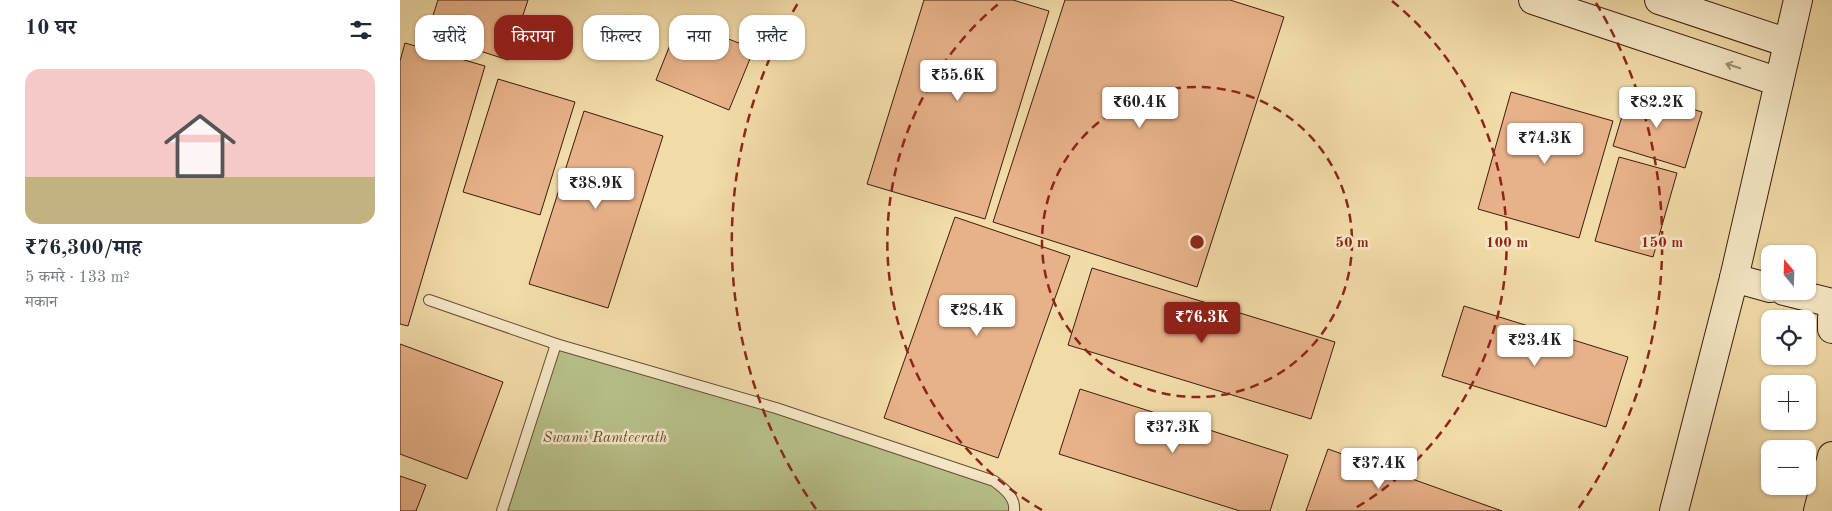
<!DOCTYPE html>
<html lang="hi">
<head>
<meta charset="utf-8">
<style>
  body { margin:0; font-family:"Old Standard TT","Noto Serif Devanagari",serif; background:#f6f6f7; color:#1f2937; height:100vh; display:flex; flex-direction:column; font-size:19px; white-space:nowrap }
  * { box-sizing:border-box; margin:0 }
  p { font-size:16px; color:#747a83 }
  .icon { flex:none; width:28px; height:28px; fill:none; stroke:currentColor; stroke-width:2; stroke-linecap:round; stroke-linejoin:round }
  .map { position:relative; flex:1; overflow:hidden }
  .sheet { display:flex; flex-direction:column; background:#fff; width:400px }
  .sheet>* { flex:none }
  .banner { position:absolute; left:15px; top:15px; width:475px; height:45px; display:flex; gap:10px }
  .needle { width:32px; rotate:341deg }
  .fabs { position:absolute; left:1361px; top:245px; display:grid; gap:10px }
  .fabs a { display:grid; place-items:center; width:55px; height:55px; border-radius:10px; background:#fff; box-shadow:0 1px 4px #0004; font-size:25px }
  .price { position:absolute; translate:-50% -42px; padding:0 11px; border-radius:5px; background:#fff; color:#222; font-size:16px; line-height:32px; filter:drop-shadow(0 1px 2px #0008) }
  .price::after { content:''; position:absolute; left:50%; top:30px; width:15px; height:11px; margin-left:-8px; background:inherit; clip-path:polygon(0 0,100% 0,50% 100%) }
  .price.current { background:#8f2418; color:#fff }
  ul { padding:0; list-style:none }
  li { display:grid; align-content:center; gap:10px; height:265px; padding:0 25px }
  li+li { border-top:1px solid #e0e1e3 }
  li span { display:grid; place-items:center; height:155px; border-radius:15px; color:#555 }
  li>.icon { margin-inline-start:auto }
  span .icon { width:90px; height:90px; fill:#fffc; stroke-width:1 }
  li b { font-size:21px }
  h2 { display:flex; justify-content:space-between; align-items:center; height:60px; padding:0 25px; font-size:21px }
  .chip { padding:0 18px; border-radius:15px; background:#fff; box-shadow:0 1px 4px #0004; font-size:18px; line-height:45px }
  .chip.current { background:#8f2418; color:#fff }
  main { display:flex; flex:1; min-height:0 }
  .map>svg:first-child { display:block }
  .green { fill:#b8c18a; stroke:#7a6e4a }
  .building { fill:#e7b189; stroke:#3b1c0b }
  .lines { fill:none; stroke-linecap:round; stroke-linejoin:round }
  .lane-casing { stroke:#684c32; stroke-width:12 }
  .secondary-casing { stroke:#3b1c0b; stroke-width:30 }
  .highway-casing { stroke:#3b1c0b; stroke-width:30 }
  .lane { stroke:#f6e8c7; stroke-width:10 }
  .secondary { stroke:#f6e8c7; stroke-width:28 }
  .highway { stroke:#f1dba9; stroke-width:28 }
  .oneway { stroke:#a28c72 }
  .ring { fill:none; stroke:#8f2418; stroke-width:2.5; stroke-dasharray:9 6 }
  .labels { text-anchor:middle; stroke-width:5; stroke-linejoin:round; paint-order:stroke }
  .park-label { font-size:15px; font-style:italic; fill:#604e31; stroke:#f6e8c7 }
  .centre { fill:#8f2418; stroke:#f6e8c7; stroke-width:2.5 }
  .ring-label { font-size:15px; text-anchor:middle; font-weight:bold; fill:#8f2418; stroke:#f6e8c7; stroke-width:5; stroke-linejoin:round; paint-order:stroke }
</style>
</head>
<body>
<main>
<section class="sheet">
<h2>10 घर<svg class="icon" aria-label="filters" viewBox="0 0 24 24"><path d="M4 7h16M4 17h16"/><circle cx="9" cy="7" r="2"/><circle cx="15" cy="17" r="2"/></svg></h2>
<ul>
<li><span style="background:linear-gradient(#f6c9c9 70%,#c2b280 0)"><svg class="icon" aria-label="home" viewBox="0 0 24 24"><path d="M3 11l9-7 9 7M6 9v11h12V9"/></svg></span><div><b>₹76,300/माह</b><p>5 कमरे · 133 m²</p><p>मकान</p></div></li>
</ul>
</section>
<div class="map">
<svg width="1432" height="511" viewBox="0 0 1432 511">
  <rect width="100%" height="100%" fill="#f1dba9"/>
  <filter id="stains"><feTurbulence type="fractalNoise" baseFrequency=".004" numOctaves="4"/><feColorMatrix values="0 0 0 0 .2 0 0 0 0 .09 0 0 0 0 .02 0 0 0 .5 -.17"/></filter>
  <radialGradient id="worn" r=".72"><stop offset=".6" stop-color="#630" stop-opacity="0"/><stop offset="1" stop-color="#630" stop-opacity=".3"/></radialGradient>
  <!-- green -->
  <path class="green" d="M156 344 594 481 614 511H102Z"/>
  <!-- building -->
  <g class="building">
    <path d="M38 0H128L108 60 27 34Z"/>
    <path d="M524 0H613L649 11 585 219 467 184Z"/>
    <path d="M665 0H830L884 17 797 287 593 222Z"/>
    <path d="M280 20 354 49 329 110 256 80Z"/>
    <path d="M5 43 85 66 8 326 0 324V61Z"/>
    <path d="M98 79 175 102 140 215 63 192Z"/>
    <path d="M1230 90 1302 112 1285 168 1213 146Z"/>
    <path d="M1111 92 1213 121 1179 238 1078 209Z"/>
    <path d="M184 111 263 136 208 308 129 284Z"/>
    <path d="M1219 157 1277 173 1253 257 1195 241Z"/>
    <path d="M555 217 670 256 598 458 484 418Z"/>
    <path d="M692 268 935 342 911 419 668 345Z"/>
    <path d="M1064 306 1228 357 1206 427 1042 376Z"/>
    <path d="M0 344 103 382 67 479 0 454Z"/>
    <path d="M680 389 888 455 870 511H840L659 454Z"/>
    <path d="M928 449 1102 511H906Z"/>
    <path d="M0 476 26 485 16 511H0Z"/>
  </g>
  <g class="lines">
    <defs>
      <g id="lane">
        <path d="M29 300 156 344 376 408 594 481C603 488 616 497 614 511"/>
        <path d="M102 511 156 344"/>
      </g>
      <g id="secondary">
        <path d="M1133 0 1379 82"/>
        <path d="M1259 0 1388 43"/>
        <path d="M1334 278 1370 288"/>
        <path d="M1384 291 1432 303"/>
        <path d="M1432 318V329"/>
        <path d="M1274 511 1334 278 1398 0"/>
      </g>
      <path id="highway" d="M1418 511 1432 456"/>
    </defs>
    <!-- lane casing -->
    <use href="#lane" class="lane-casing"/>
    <!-- secondary casing -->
    <use href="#secondary" class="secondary-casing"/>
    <!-- highway casing -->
    <use href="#highway" class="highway-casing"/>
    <!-- lane -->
    <use href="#lane" class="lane"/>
    <!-- secondary -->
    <use href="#secondary" class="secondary"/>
    <!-- highway -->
    <use href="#highway" class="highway"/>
  </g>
  <!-- one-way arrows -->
  <defs><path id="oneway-shaft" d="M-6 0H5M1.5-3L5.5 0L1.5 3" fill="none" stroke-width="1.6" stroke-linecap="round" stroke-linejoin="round" transform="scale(1.25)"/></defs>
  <use class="oneway" href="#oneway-shaft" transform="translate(1333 66) rotate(-162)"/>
  <!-- distance rings -->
  <g class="ring">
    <circle cx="797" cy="242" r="155"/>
    <path d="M642 510A310 310 0 0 1 602 1M992 1A310 310 0 0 1 952 510"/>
    <path d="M416 509A465 465 0 0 1 398 3M1196 3A465 465 0 0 1 1178 509"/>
  </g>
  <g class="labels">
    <!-- park labels -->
    <g class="park-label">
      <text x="205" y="442">Swami Ramteerath</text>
    </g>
  </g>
  <circle cx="797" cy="242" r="8" class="centre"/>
  <g class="ring-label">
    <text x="952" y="247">50 m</text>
    <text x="1107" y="247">100 m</text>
    <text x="1262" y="247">150 m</text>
  </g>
  <rect width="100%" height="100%" filter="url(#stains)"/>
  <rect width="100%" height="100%" fill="url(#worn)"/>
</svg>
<div class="fabs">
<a><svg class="needle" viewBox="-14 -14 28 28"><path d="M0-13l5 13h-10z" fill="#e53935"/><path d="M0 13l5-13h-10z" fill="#747a83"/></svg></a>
<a><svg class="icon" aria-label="locate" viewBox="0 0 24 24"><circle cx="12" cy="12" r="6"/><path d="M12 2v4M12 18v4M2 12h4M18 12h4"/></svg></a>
<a>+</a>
<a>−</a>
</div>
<b class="price" style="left:558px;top:102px">₹55.6K</b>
<b class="price" style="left:740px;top:129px">₹60.4K</b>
<b class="price" style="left:1257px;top:129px">₹82.2K</b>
<b class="price" style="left:1145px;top:165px">₹74.3K</b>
<b class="price" style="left:196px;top:210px">₹38.9K</b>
<b class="price" style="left:577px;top:337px">₹28.4K</b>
<b class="price current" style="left:802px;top:344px">₹76.3K</b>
<b class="price" style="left:1135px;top:367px">₹23.4K</b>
<b class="price" style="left:773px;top:454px">₹37.3K</b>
<b class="price" style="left:979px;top:490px">₹37.4K</b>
<div class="banner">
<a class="chip">खरीदें</a>
<a class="chip current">किराया</a>
<a class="chip">फ़िल्टर</a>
<a class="chip">नया</a>
<a class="chip">फ़्लैट</a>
</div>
</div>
</main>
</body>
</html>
